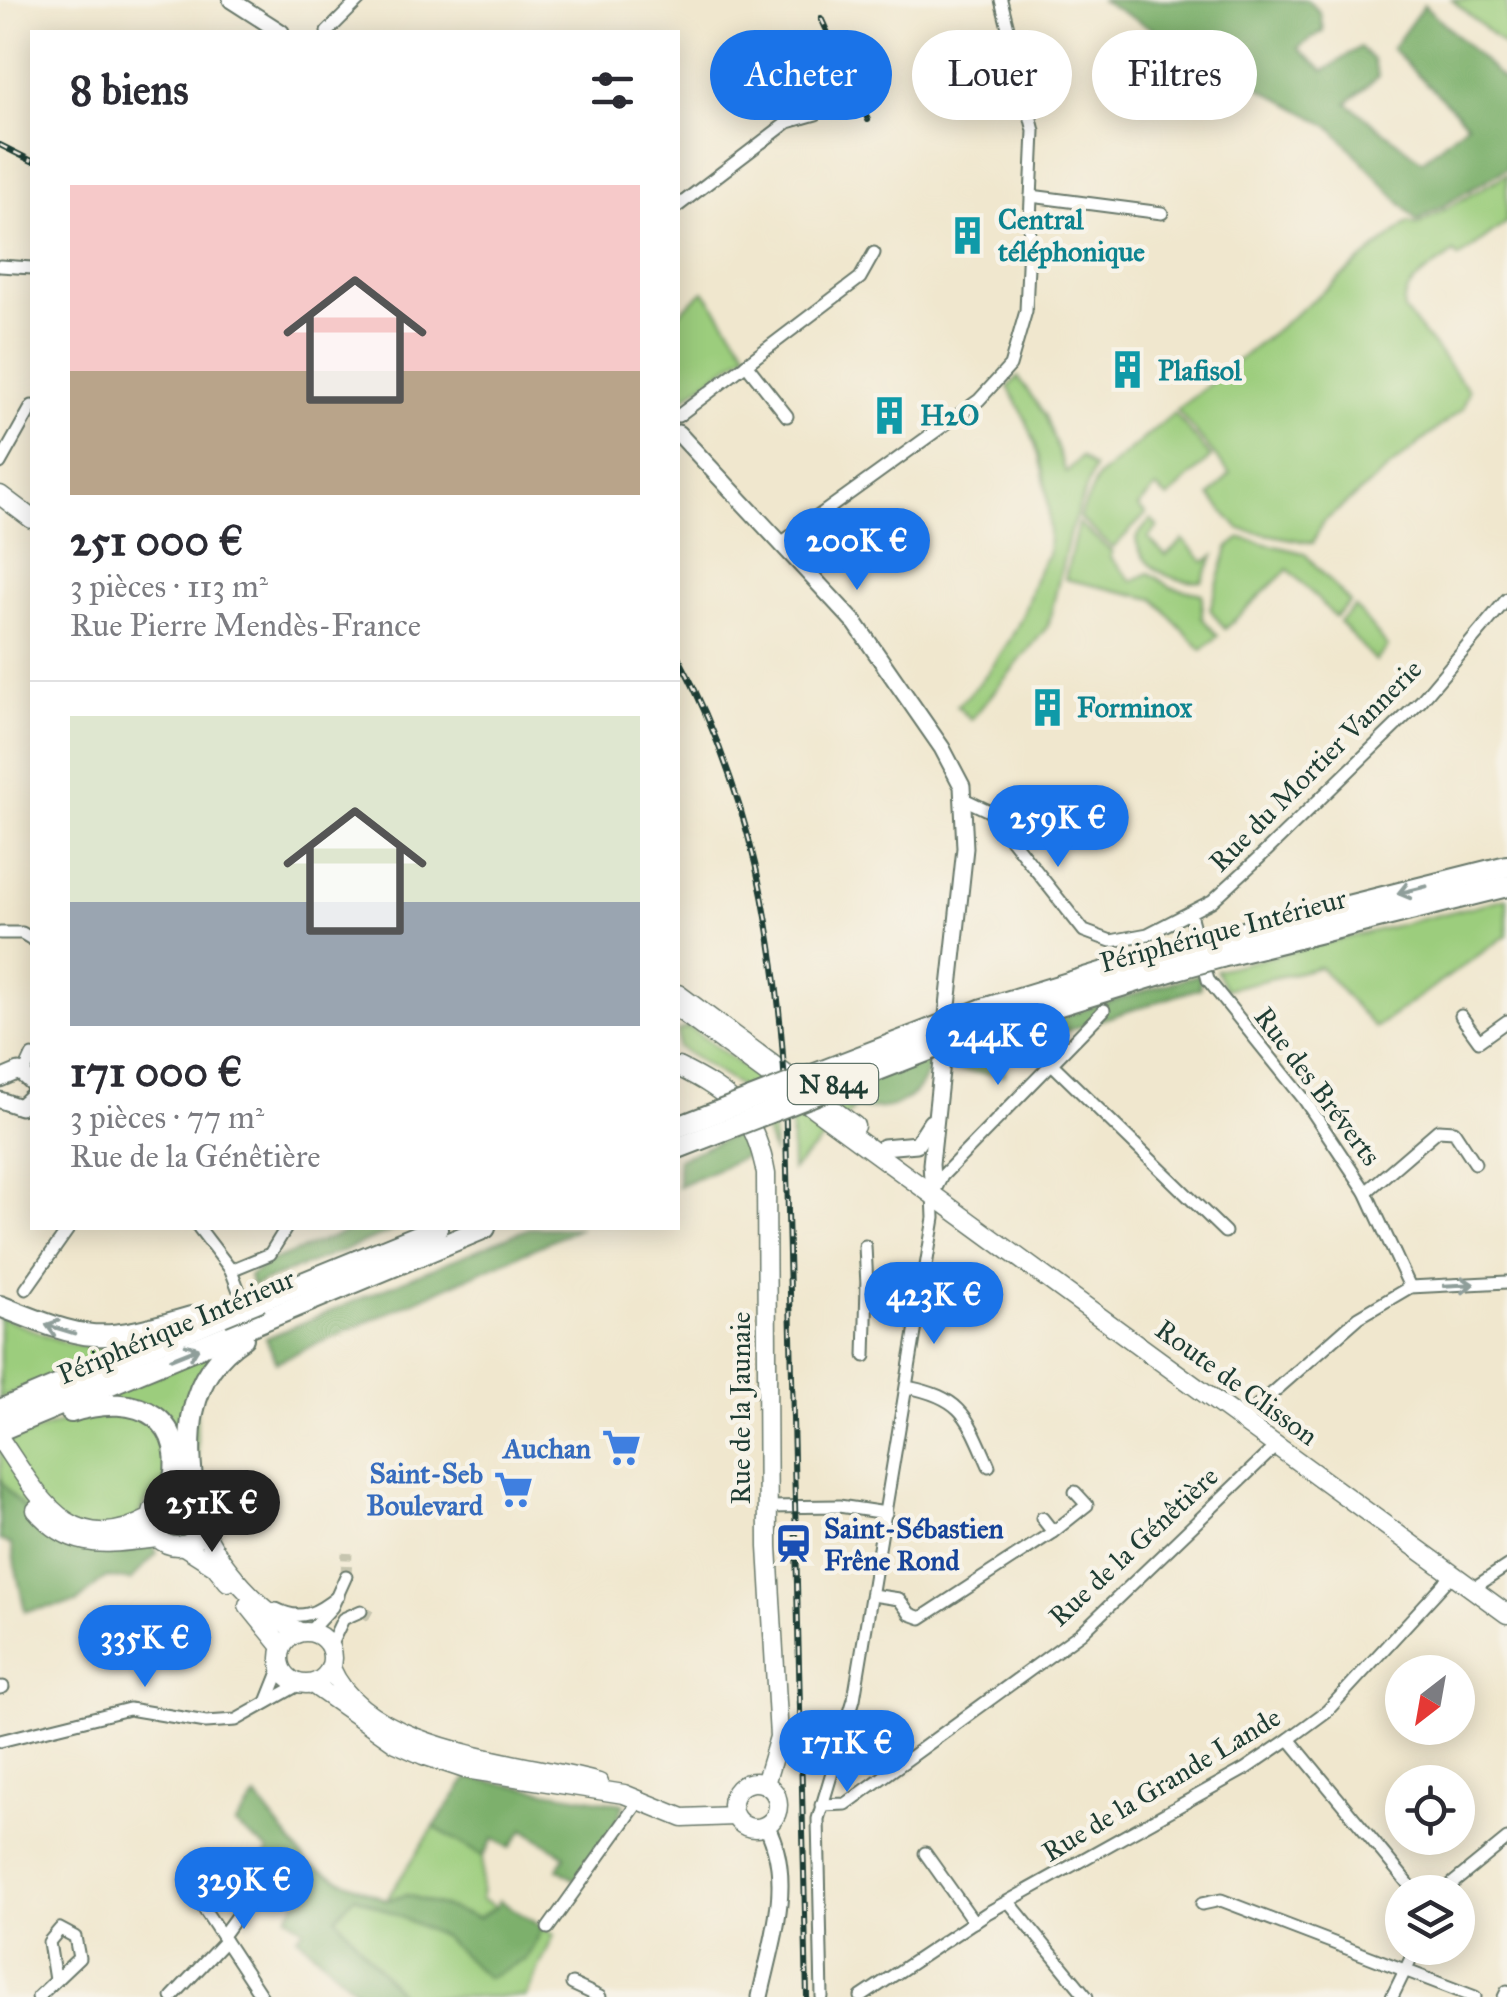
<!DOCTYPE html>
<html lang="fr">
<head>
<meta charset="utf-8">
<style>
  body { margin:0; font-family:"IM FELL Great Primer",serif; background:#f2f2f3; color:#2b2b33; height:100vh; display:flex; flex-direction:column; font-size:38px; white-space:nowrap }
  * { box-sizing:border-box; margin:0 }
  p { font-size:32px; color:#7c7c81 }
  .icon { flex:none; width:55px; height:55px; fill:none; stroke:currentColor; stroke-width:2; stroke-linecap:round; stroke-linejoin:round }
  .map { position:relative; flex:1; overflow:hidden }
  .details { position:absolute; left:30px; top:30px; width:650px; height:1200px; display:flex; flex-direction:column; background:#fff; border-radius:0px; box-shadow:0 5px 25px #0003 }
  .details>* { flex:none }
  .top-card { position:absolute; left:710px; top:30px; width:645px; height:90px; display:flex; gap:20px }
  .needle { width:65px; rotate:211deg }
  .fabs { position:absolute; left:1385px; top:1655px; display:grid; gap:20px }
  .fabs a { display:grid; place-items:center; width:90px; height:90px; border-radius:50%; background:#fff; box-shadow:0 5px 25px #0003; font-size:50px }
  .price { position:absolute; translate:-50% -85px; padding:0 22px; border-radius:35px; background:#1a73e8; color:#fff; font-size:32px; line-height:65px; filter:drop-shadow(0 2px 5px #0008) }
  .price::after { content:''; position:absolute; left:50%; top:60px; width:30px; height:22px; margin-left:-15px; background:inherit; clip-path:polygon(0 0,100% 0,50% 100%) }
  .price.selected { background:#222; color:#fff }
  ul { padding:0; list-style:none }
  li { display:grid; align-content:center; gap:20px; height:530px; padding:0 40px }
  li+li { border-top:2px solid #e1e1e2 }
  li span { display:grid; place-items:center; height:310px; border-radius:0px; color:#555 }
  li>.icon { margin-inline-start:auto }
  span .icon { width:180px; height:180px; fill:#fffc; stroke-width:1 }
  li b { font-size:42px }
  h2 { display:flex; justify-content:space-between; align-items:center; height:120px; padding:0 40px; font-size:42px }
  .pill { padding:0 35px; border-radius:45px; background:#fff; box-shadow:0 5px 25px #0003; font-size:35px; line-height:90px }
  .pill.selected { background:#1a73e8; color:#fff }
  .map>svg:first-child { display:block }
  .green { fill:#9ccd7d; stroke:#5e8558; stroke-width:2.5 }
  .forest { fill:#7db06c; stroke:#4e7650; stroke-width:2.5 }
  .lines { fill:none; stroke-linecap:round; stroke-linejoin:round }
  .minor-tunnel { stroke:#c6c5af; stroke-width:11; stroke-dasharray:11 5.5; stroke-linecap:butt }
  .minor-casing { stroke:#68786a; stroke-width:15 }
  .tertiary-casing { stroke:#68786a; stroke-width:19 }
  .secondary-casing { stroke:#68786a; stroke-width:21 }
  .trunk-casing { stroke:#68786a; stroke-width:24 }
  .minor { stroke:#fff; stroke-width:11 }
  .tertiary { stroke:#fff; stroke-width:15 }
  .secondary { stroke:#fff; stroke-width:18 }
  .trunk { stroke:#fff; stroke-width:20 }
  .rail-casing { stroke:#1f3d34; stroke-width:6 }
  .rail { stroke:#f7f3e8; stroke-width:2.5; stroke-dasharray:8; stroke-linecap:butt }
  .trunk-bridge-casing { stroke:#68786a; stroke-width:24; stroke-linecap:butt }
  .trunk-bridge { stroke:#fff; stroke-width:20 }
  .oneway { stroke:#8f9e9a }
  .labels { text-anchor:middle; stroke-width:9; stroke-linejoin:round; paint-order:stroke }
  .shield { fill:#f7f3e8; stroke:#60746a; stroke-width:2.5 }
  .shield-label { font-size:25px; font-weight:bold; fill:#1f3d34 }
  .culture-label { font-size:28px; font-weight:bold; fill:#0d838f; stroke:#f7f3e8; text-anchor:start }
  .street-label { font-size:28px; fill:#1f3d34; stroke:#f7f3e8 }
  .shop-label { font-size:28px; font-weight:bold; fill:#366cbe; stroke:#f7f3e8; text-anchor:end }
  .transit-label { font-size:28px; font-weight:bold; fill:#164399; stroke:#f7f3e8; text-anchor:start }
</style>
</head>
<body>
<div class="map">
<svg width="1507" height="1997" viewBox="0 0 1507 1997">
  <rect width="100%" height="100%" fill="#f7f3e8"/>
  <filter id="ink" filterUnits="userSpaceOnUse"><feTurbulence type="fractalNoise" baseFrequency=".01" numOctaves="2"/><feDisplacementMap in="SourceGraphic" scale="20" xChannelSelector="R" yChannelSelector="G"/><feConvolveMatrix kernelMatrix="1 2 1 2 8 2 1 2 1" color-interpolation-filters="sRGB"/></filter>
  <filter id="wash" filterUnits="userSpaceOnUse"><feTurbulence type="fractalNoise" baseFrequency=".0048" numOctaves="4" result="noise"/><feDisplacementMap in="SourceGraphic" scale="40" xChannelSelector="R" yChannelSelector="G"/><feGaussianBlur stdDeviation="2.25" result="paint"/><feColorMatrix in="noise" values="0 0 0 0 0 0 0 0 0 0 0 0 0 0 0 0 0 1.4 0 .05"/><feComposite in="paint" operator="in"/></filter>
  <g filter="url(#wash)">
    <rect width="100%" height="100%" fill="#f0e7ce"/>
    <!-- green -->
    <g class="green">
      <path d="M1452 0H1507V48Z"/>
      <path d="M1507 174V222L1459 258 1454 253C1435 267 1399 284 1404 310L1469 390 1463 408 1322 523 1313 543 1239 529 1210 496 1230 474 1177 410 1409 222 1417 225Z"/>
      <path d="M704 291 748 352 678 402V314Z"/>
      <path d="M1018 377 1045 415 1066 473 1081 457 1094 468 1070 532 1048 626 971 720 957 706C983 683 1009 646 1023 614 1031 595 1035 570 1048 555 1053 494 1041 439 1008 387Z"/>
      <path d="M1174 413 1211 457 1168 498 1156 488 1138 507 1146 514 1113 548 1079 518 1098 477Z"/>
      <path d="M1151 519 1158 527 1148 538 1166 556 1183 540 1204 562 1214 556 1202 581C1175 584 1140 568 1136 538Z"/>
      <path d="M1078 523 1112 552 1110 557 1132 581 1149 573 1171 587 1202 594V618L1218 636 1202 650 1154 599 1065 579Z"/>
      <path d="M1241 538 1304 553 1350 603 1335 617 1288 569 1225 629 1210 609 1228 548Z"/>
      <path d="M1355 607 1388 647 1376 661 1339 622Z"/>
      <path d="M1507 898V935L1375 1028 1320 967 1226 989 1216 970Z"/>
      <path d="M689 1027 771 1087 774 1155 759 1112 736 1084 678 1047V1031Z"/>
      <path d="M826 1097 853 1110 792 1170 791 1110Z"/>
      <path d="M0 1317 66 1343 115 1350 0 1399Z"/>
      <path d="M210 1353 215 1363 196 1407 198 1494 166 1485 151 1495 138 1515 153 1545C96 1564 29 1538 2 1482 0 1472 0 1455 0 1444L93 1411 112 1394Z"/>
      <path d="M434 1827 483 1856 481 1900 496 1907 478 1918 408 1895 386 1900Z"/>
      <path d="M356 1895 442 1936 487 1977 526 1959 543 1928 554 1935 526 1997H403L336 1917Z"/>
    </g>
    <!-- forest -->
    <g class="forest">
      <path d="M1100 0H1306L1320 12 1323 31 1298 48 1324 71 1360 47 1373 60 1378 76 1347 103 1422 161 1467 123 1392 49 1424 5 1507 83V168L1417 221 1331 127Z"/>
      <path d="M1200 974V988L1007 1050 1004 1075 950 1070 951 1050Z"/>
      <path d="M931 1056C924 1113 869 1119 826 1097Z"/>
      <path d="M739 1133 746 1156 678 1186V1159Z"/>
      <path d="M355 1228H401L252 1286 249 1276 267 1263Z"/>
      <path d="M529 1228H580L276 1362 266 1338Z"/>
      <path d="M0 1480C40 1533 83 1569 153 1545L157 1553 130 1581 106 1577 76 1603 25 1611 11 1545 0 1540Z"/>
      <path d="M467 1778 624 1804 617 1823 575 1880 558 1869 565 1856 524 1829 510 1848 494 1838 483 1856 434 1827Z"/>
      <path d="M256 1797 309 1865 386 1900 408 1895 478 1918 496 1907 499 1900 543 1928 526 1959 487 1978 442 1936 355 1896 336 1917 403 1997H363L297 1936 304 1929 287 1916 306 1889 263 1861 268 1850 235 1825Z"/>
    </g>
  </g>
  <g filter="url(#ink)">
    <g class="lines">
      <!-- minor-tunnel -->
      <g class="minor-tunnel">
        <path d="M346 1576 347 1553"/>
        <path d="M361 1611 374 1618"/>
      </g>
      <defs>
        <g id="minor">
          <path d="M327 32 359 0"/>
          <path d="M1031 196 1162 213"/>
          <path d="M678 206 788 122 816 114"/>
          <path d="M0 266 32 268"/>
          <path d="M746 364 787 416"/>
          <path d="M678 416 860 278 874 253"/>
          <path d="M0 463 32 406"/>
          <path d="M781 543 979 400 1010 366 1026 311 1034 131 1001 0"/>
          <path d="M966 800 989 811 1084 931 1111 941 1148 934 1212 901 1258 859 1421 701 1507 599"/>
          <path d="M1190 914 1208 980 1304 1099 1366 1192 1410 1287"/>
          <path d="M0 933H22L32 939"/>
          <path d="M1461 1016 1479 1041 1507 1021"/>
          <path d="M1051 1063 1225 1232"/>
          <path d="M24 1073 32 1056"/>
          <path d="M1366 1192 1438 1130 1454 1131 1475 1163"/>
          <path d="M199 1228 231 1270 246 1309"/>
          <path d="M865 1246 867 1285 921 1294"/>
          <path d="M231 1270 270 1254 286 1228"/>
          <path d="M26 1289 69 1228"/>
          <path d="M865 1356 867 1285"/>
          <path d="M907 1387C963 1398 967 1416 989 1466"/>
          <path d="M1242 1420 1359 1317 1410 1287 1507 1282"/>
          <path d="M767 1507 839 1506 886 1513"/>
          <path d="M1053 1532 1087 1505 1075 1492"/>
          <path d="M1472 1589 1507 1566"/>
          <path d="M872 1595 899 1599 910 1614 921 1618 1053 1532 1042 1518"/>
          <path d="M276 1609C301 1622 317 1613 338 1596"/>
          <path d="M309 1632 332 1607 346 1576"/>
          <path d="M330 1646 343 1619 361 1611"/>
          <path d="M0 1688 3 1687"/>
          <path d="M267 1702 281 1667"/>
          <path d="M1289 1739 1415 1892"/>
          <path d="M0 1741 129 1709 206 1722 236 1720 300 1684"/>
          <path d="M821 1805 846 1804 1081 1633 1277 1445"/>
          <path d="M925 1853 974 1922"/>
          <path d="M1442 1892 1507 1839"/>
          <path d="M1009 1902 1087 1997"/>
          <path d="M1202 1904 1221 1900 1475 1997"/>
          <path d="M548 1928 639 1801"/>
          <path d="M222 1936 241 1910 237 1900 203 1882 191 1889 262 1997"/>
          <path d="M572 1984 600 1997"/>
          <path d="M38 1997 79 1958 75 1937 60 1929 49 1942 55 1980"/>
          <path d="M172 1997 225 1941"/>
          <path d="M822 1997 818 1819 854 1699 934 1218 933 1194 942 1176 1104 1010"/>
          <path d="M861 1997 987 1913 1245 1769 1289 1739 1327 1711 1453 1574"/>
          <path d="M1392 1997 1416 1948"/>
          <path d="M1504 1997 1507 1991"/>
        </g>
        <g id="tertiary">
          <path d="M231 0 281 32"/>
          <path d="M678 433 856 624 942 748 962 786 965 848 931 1164 933 1194"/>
          <path d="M0 1079 19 1071 32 1083"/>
          <path d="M0 1100 20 1107 32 1096"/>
          <path d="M883 1147 917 1144 931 1122"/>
          <path d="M760 1997C772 1940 795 1879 766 1825"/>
        </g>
        <g id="secondary">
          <path d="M0 495 32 519"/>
          <path d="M678 994 855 1126"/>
          <path d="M678 1009 1507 1614"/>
          <path d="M678 1067C731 1093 755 1113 766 1174L768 1547 779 1737 765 1784"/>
          <path d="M0 1439C40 1498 70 1561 151 1518"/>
          <circle cx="177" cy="1520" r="26"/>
          <path d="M36 1510C73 1553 108 1543 158 1538"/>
          <path d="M202 1525C217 1565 263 1614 300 1632"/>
          <path d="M182 1545 215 1566 228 1582"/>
          <path d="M248 1605 282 1647"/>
          <circle cx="306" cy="1658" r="26"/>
          <path d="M331 1668C367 1753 522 1761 599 1783"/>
          <path d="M312 1684 396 1743 423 1755 465 1769 624 1794 683 1818 734 1816"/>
          <circle cx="755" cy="1805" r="23"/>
        </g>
        <g id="trunk">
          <path d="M1216 939 1507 866"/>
          <path d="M1221 957 1507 886"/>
          <path d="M983 1009 1173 951"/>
          <path d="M991 1026 1177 969"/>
          <path d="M261 1300 437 1228"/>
          <path d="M0 1306C90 1342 98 1344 191 1317"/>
          <path d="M0 1410 222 1316"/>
          <path d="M71 1412C138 1390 194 1418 170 1495"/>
          <path d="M0 1430 485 1228"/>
          <path d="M195 1501C185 1439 185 1376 243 1338"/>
        </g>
      </defs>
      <!-- minor casing -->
      <use href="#minor" class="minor-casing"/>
      <!-- tertiary casing -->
      <use href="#tertiary" class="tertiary-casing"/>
      <!-- secondary casing -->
      <use href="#secondary" class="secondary-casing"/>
      <!-- trunk casing -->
      <use href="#trunk" class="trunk-casing"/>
      <!-- minor -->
      <use href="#minor" class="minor"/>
      <!-- tertiary -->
      <use href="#tertiary" class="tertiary"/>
      <!-- secondary -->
      <use href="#secondary" class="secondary"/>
      <!-- trunk -->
      <use href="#trunk" class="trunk"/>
      <defs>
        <g id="rail">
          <path d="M821 18 868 120"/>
          <path d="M0 145 32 161"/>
          <path d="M678 656C750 793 777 934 785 1088L807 1997"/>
        </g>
      </defs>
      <!-- rail casing -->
      <use href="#rail" class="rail-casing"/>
      <!-- rail -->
      <use href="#rail" class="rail"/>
      <defs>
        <g id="trunk-bridge">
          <path d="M1173 951 1216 939"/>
          <path d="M1177 969 1221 957"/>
          <path d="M678 1127 983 1009"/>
          <path d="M678 1148 991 1026"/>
          <path d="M222 1316 261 1300"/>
        </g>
      </defs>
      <!-- trunk-bridge casing -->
      <use href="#trunk-bridge" class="trunk-bridge-casing"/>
      <!-- trunk-bridge -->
      <use href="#trunk-bridge" class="trunk-bridge"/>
    </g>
    <!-- one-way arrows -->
    <defs><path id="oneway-shaft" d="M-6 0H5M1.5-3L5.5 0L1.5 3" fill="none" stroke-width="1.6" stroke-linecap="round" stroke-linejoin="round" transform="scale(2.5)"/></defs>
    <g class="oneway">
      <use href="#oneway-shaft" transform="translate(1412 890) rotate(166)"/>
      <use href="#oneway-shaft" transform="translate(1459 1285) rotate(-3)"/>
      <use href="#oneway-shaft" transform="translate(60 1329) rotate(-163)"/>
      <use href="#oneway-shaft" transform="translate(185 1353) rotate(-22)"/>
    </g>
  </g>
  <!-- icons -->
  <defs>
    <symbol id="building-bare" viewBox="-9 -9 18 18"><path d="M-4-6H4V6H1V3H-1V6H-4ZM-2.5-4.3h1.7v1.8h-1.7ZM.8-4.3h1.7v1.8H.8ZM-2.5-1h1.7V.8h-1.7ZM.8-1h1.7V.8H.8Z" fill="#0f9aa8" stroke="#f7f3e8" stroke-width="2.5" paint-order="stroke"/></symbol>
    <symbol id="supermarket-bare" viewBox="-9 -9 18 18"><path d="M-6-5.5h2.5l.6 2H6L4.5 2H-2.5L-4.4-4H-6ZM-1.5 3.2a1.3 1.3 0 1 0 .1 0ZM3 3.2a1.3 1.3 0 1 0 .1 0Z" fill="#3f7fe0" stroke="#f7f3e8" stroke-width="2.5" paint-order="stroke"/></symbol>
    <symbol id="station-bare" viewBox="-9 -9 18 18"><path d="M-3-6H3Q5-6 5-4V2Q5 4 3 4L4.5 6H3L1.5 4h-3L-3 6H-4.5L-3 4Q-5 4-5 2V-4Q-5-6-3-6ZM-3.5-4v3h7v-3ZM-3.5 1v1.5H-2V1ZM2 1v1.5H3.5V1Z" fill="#1a4fb4" stroke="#f7f3e8" stroke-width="2.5" paint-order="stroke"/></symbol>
  </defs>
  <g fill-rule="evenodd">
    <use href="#building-bare" x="940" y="208" width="55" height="55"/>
    <use href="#building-bare" x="1100" y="342" width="55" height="55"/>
    <use href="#building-bare" x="862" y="388" width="55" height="55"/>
    <use href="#building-bare" x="1020" y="680" width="55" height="55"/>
    <use href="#supermarket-bare" x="594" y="1420" width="55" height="55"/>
    <use href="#supermarket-bare" x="486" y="1462" width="55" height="55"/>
    <use href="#station-bare" x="766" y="1516" width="55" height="55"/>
  </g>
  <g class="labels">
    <!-- shield labels -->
    <rect class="shield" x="788" y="1064" width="90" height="40" rx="8"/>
    <g class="shield-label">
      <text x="833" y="1093">N 844</text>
    </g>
    <!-- culture labels -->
    <g class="culture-label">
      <text x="998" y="229">Central<tspan x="998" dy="32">téléphonique</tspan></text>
      <text x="1158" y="380">Plafisol</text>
      <text x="920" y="425">H2O</text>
      <text x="1077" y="717">Forminox</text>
    </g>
    <!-- street labels -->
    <g class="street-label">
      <text transform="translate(1315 765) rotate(-45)" y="10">Rue du Mortier Vannerie</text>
      <text transform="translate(1223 930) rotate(-15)" y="10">Périphérique Intérieur</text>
      <text transform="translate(1318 1086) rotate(53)" y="10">Rue des Bréverts</text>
      <text transform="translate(176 1326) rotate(-23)" y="10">Périphérique Intérieur</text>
      <text transform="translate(1237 1382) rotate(36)" y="10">Route de Clisson</text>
      <text transform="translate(740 1408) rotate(-90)" y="10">Rue de la Jaunaie</text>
      <text transform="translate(1133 1546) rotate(-43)" y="10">Rue de la Génêtière</text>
      <text transform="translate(1161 1784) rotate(-31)" y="10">Rue de la Grande Lande</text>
    </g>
    <!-- shop labels -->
    <g class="shop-label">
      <text x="591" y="1458">Auchan</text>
      <text x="483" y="1483">Saint-Seb<tspan x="483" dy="32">Boulevard</tspan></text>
    </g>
    <!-- transit labels -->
    <g class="transit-label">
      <text x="824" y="1538">Saint-Sébastien<tspan x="824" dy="32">Frêne Rond</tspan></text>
    </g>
  </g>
</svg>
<div class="fabs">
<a><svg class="needle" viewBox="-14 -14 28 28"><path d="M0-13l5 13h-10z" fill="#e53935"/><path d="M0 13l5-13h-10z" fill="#7c7c81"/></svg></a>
<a><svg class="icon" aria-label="locate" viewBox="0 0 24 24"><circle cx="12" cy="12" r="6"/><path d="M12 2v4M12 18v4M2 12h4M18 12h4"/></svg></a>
<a><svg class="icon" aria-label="layers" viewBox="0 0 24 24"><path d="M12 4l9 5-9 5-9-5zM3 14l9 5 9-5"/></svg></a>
</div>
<b class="price" style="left:857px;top:593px">200K €</b>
<b class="price" style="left:1058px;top:870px">259K €</b>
<b class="price" style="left:998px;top:1088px">244K €</b>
<b class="price" style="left:934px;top:1347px">423K €</b>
<b class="price selected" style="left:212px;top:1555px">251K €</b>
<b class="price" style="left:145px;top:1690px">335K €</b>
<b class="price" style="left:847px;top:1795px">171K €</b>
<b class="price" style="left:244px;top:1932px">329K €</b>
<div class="top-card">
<a class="pill selected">Acheter</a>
<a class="pill">Louer</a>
<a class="pill">Filtres</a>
</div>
<section class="details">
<h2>8 biens<svg class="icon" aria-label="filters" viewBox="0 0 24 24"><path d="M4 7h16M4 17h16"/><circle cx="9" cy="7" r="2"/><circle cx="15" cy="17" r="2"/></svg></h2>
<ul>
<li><span style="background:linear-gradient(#f6c9c9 60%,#b9a48a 0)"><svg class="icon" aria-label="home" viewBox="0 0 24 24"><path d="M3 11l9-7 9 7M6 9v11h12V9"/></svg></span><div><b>251 000 €</b><p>3 pièces · 113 m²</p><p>Rue Pierre Mendès-France</p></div></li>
<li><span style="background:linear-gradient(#dfe7d0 60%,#9aa5b1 0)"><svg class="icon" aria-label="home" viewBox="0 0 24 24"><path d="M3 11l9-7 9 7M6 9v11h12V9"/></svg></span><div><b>171 000 €</b><p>3 pièces · 77 m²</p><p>Rue de la Génêtière</p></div></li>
</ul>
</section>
</div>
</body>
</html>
